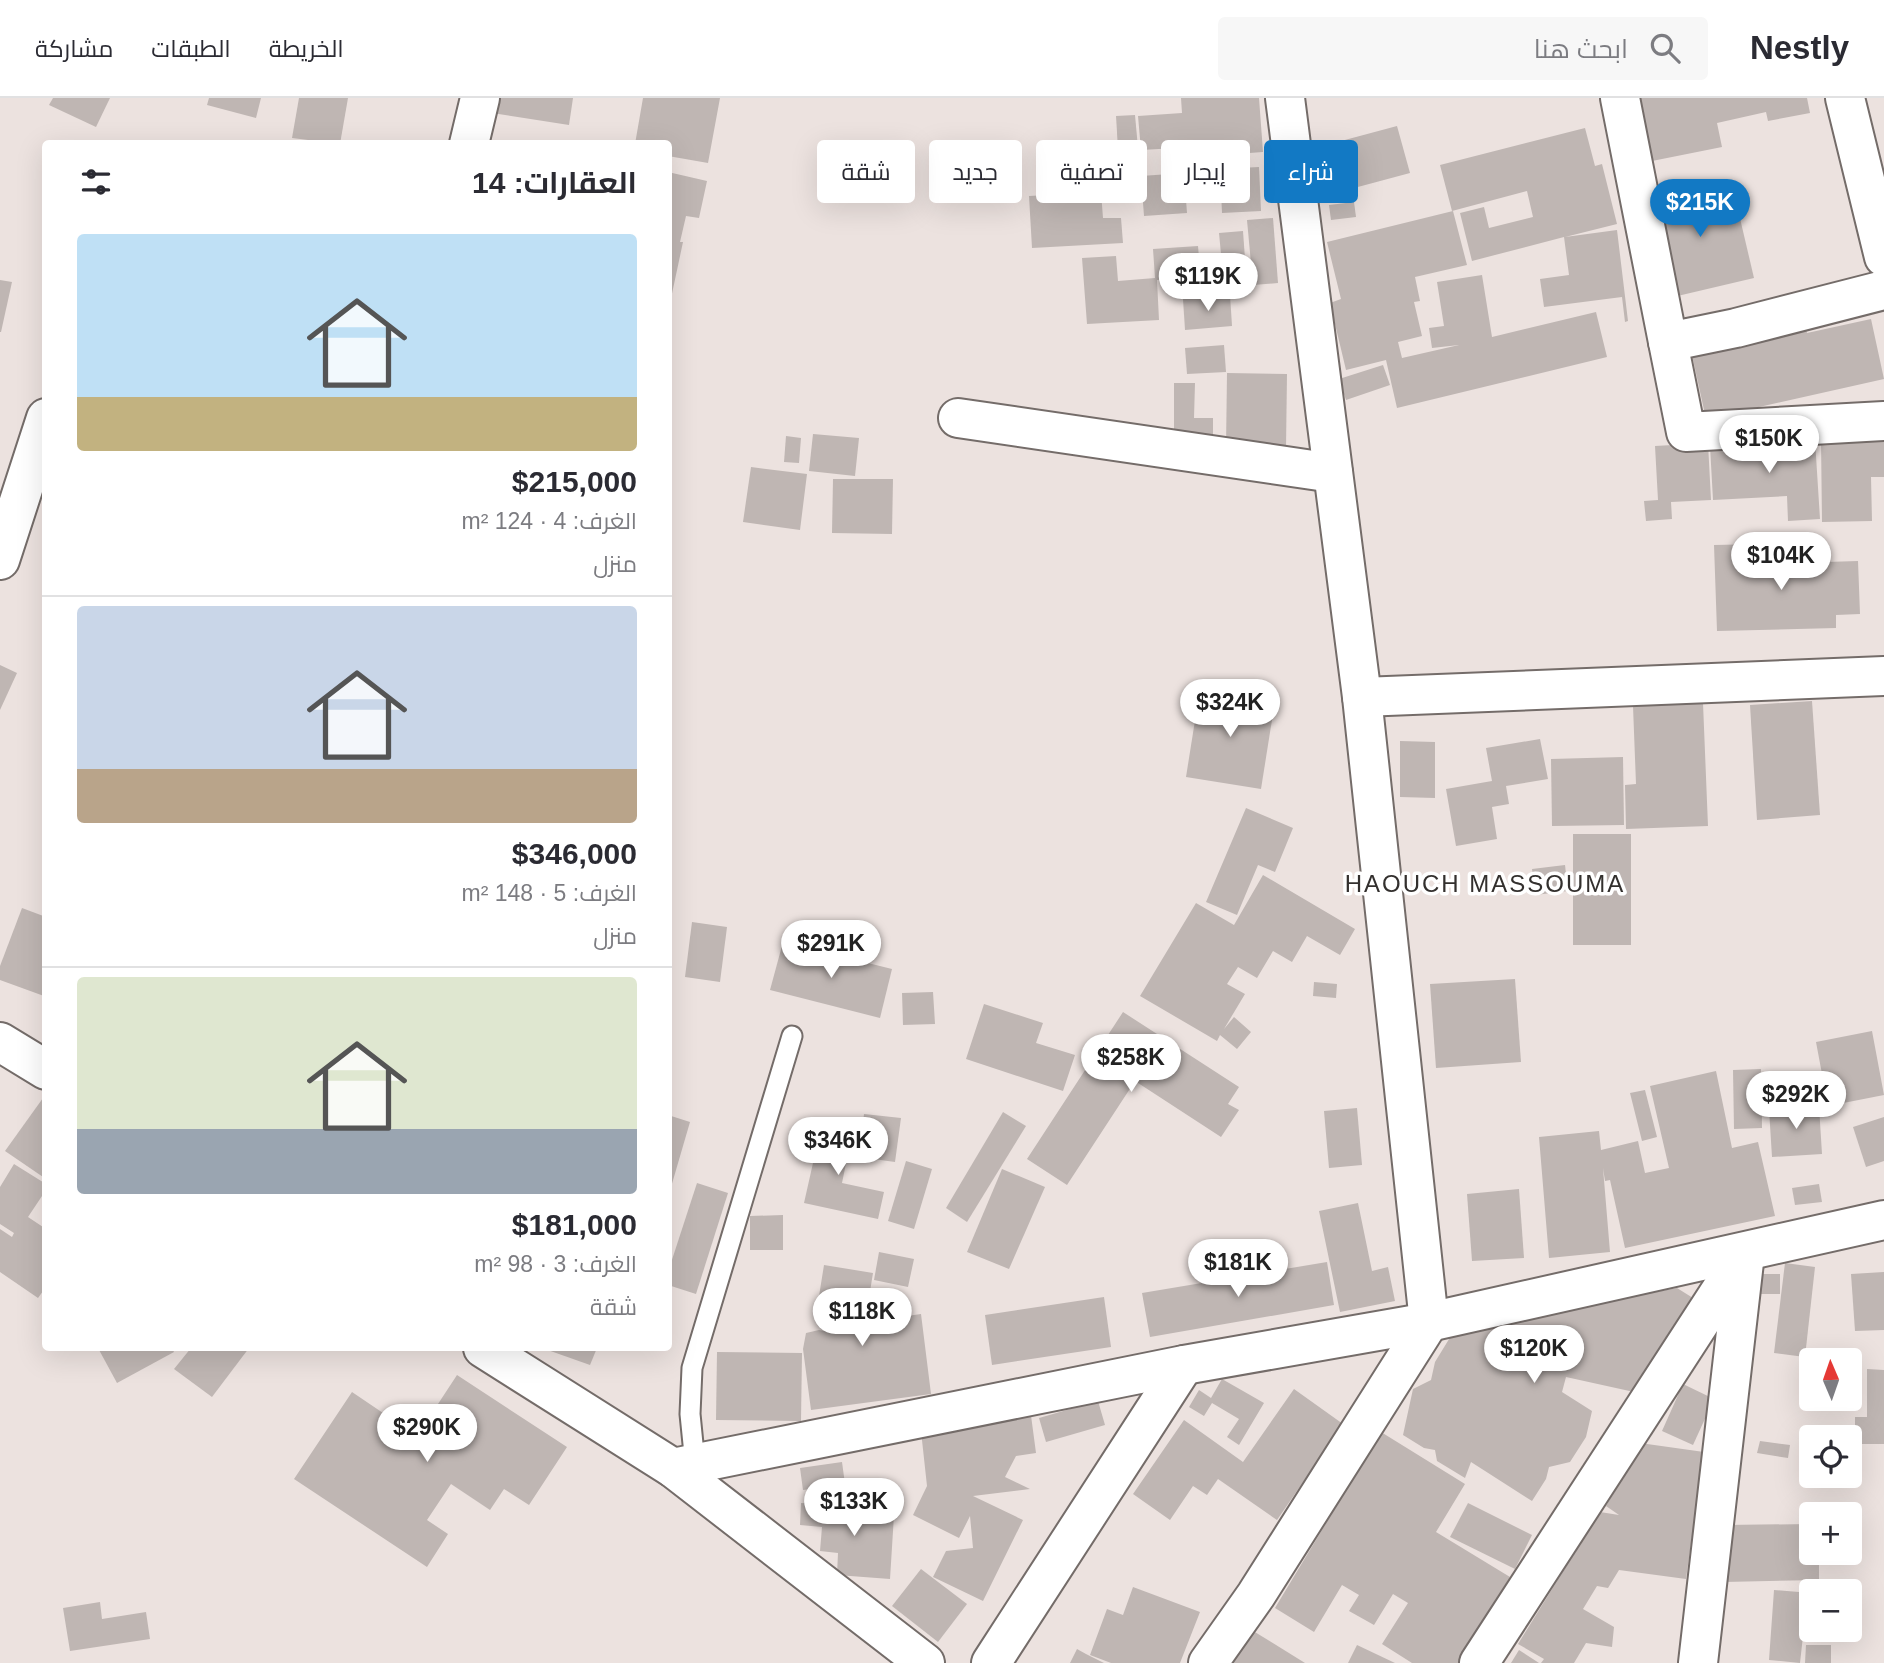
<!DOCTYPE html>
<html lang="ar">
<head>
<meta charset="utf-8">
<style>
  body { margin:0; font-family:Helvetica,Cairo,sans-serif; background:#f7f7f7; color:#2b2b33; direction:rtl; height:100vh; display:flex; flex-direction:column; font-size:26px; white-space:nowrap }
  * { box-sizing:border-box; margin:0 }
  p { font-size:23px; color:#7c7c81 }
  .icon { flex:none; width:38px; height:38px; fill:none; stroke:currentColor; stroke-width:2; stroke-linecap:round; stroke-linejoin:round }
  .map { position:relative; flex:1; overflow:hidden; direction:ltr }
  .side { position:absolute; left:42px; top:42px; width:630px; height:1211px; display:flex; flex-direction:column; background:#fff; border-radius:7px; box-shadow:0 7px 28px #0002; direction:rtl }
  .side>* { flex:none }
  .top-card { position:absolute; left:693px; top:42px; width:665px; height:63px; direction:rtl; display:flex; gap:14px }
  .needle { width:46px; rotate:358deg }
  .controls { position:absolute; left:1799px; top:1250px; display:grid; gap:14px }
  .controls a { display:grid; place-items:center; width:63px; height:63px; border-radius:7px; background:#fff; box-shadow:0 7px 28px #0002; font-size:35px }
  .price { position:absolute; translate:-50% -60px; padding:0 16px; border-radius:24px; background:#fff; color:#222; font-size:23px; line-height:46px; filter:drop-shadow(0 2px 4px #0008) }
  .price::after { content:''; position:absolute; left:50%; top:42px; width:21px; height:16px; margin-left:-10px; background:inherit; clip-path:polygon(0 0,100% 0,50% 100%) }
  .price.current { background:#1279c4; color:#fff }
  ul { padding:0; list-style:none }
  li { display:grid; align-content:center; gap:14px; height:371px; padding:0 35px }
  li+li { border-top:2px solid #e1e1e2 }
  li span { display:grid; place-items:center; height:217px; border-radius:7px; color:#555 }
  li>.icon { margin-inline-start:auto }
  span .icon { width:126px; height:126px; fill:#fffc; stroke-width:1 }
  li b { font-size:30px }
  h2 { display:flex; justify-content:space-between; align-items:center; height:84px; padding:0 35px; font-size:30px }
  .pill { padding:0 24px; border-radius:7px; background:#fff; box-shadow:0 7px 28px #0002; font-size:24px; line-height:63px }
  .pill.current { background:#1279c4; color:#fff }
  header { display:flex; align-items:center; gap:42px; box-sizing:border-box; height:98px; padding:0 35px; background:#fff; border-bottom:2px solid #e1e1e2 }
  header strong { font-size:33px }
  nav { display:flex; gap:38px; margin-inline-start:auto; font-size:24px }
  .search { width:490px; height:63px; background:#f7f7f7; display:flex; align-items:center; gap:18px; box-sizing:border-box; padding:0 24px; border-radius:7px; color:#7c7c81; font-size:26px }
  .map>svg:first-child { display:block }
  .building { fill:#bfb6b3 }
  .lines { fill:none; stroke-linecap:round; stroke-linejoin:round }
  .lane-casing { stroke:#746c69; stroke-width:23 }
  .street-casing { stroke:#746c69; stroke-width:42 }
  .secondary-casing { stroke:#746c69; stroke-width:42 }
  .lane { stroke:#fff; stroke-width:19 }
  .street { stroke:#fff; stroke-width:38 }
  .secondary { stroke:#fff; stroke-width:38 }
  .labels { text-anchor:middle; stroke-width:7; stroke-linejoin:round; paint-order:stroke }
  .quarter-label { font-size:24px; letter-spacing:2px; fill:#33302e; stroke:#fff }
</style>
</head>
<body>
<header>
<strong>Nestly</strong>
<div class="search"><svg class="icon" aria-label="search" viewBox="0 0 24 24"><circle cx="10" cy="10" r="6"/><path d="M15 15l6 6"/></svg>ابحث هنا</div>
<nav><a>الخريطة</a><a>الطبقات</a><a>مشاركة</a></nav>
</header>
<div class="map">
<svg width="1884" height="1565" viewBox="0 0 1884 1565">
  <rect width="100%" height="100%" fill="#ece2df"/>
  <!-- building -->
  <g class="building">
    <path d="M53 0H110L96 29 49 7Z"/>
    <path d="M209 0H261L256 20 207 7Z"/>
    <path d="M299 0H348L340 46 292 40Z"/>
    <path d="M495 0H573L569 27 492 15Z"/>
    <path d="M643 0H720L708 65 668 58V46H635Z"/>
    <path d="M1181 0H1259L1263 54 1195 59 1194 49 1141 52 1138 18 1182 15Z"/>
    <path d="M1629 0H1807L1810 15 1768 23 1766 14 1717 25 1722 49 1642 65Z"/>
    <path d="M1135 17 1138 50 1118 51 1116 18Z"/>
    <path d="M1397 28 1410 75 1328 97 1315 50Z"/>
    <path d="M1585 30 1595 68 1602 66 1617 126 1565 139 1617 132 1628 223 1625 224 1622 199 1544 209 1540 181 1569 177 1564 139 1472 163 1460 115 1484 109 1489 130 1533 119 1527 93 1452 113 1440 67Z"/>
    <path d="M1259 69 1261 113 1222 115 1220 71Z"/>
    <path d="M668 74 707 83 699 120 686 118 680 144H683L670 205Z"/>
    <path d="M1184 75 1187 115 1144 118 1141 78Z"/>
    <path d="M1731 82 1754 180 1669 200 1645 102Z"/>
    <path d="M1101 94 1103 120H1121L1123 145 1032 150 1029 98Z"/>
    <path d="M1354 104 1356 119 1331 122 1329 107Z"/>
    <path d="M1453 113 1467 167 1415 179 1420 203 1414 204 1422 238 1398 244 1402 260 1459 247 1432 250 1429 230 1444 228 1437 184 1482 177 1492 239 1596 214 1607 259 1397 310 1386 262 1346 272 1330 205 1341 201 1327 144Z"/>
    <path d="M1273 120 1278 185 1253 187 1247 122Z"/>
    <path d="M1243 133 1246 175 1223 177 1219 135Z"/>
    <path d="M1198 148 1200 171 1219 169 1221 191 1193 193 1192 179 1157 182 1159 222 1087 226 1082 160 1116 158 1118 183 1155 180 1153 151Z"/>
    <path d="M0 182 12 184 1 234H0Z"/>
    <path d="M1230 197 1232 228 1185 232 1183 201Z"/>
    <path d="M1871 221 1884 281 1706 321 1692 257 1804 222 1807 235Z"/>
    <path d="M1224 247 1226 274 1187 276 1185 250Z"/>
    <path d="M1383 267 1390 287 1346 302 1339 281Z"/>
    <path d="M1227 275 1287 276 1286 350H1226Z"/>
    <path d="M1174 285H1195L1194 320H1213V337H1174Z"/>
    <path d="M813 336 859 340 855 378 809 373Z"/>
    <path d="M786 338 801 340 799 365 784 364Z"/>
    <path d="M1884 340V379H1871L1872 423 1822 424 1821 341Z"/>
    <path d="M1815 342 1820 421 1788 423 1787 398 1713 402 1710 348Z"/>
    <path d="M1708 345 1711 402 1671 404 1672 421 1646 423 1644 403 1658 402 1655 348Z"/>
    <path d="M751 369 807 376 800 432 743 424Z"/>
    <path d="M833 381H893L892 436 832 435Z"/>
    <path d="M1760 446 1761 466 1858 463 1860 516 1836 517V530L1717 533 1714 447Z"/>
    <path d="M0 567 17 575 0 612Z"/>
    <path d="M1200 591 1275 603 1261 691 1186 679Z"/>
    <path d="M1812 603 1820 717 1757 722 1750 607Z"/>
    <path d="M1703 605 1708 728 1626 731 1625 687 1636 686 1633 608Z"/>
    <path d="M1540 641 1548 681 1506 688 1509 706 1492 709 1497 741 1456 748 1446 691 1492 683 1486 650Z"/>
    <path d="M1400 643 1435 644V700L1400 699Z"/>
    <path d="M1623 659 1624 727 1552 728 1551 661Z"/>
    <path d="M1246 710 1293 730 1275 774 1258 767 1237 817 1206 804Z"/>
    <rect x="1573" y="736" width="58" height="111"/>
    <path d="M1565 767 1568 793 1535 797 1532 771Z"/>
    <path d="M1263 777 1355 831 1340 857 1307 838 1292 864 1273 853 1257 880 1238 869 1227 886 1245 896 1224 931 1234 919 1251 934 1237 951 1220 937 1217 943 1140 898 1196 805 1234 827Z"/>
    <path d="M22 810 46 819 44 898 0 882V868Z"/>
    <path d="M692 824 727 829 720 884 685 879Z"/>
    <path d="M783 844 892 871 880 920 770 892Z"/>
    <path d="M1515 881 1521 964 1436 970 1430 886Z"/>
    <path d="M1314 884 1337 886 1336 900 1313 898Z"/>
    <path d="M933 894 935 926 903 927 902 895Z"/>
    <path d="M984 906 1043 925 1036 945 1075 957 1063 993 966 961Z"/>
    <path d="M1123 914 1239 989 1228 1006 1239 1012 1221 1039 1135 983 1067 1087 1027 1061Z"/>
    <path d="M1872 933 1884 997 1828 1008 1816 944Z"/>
    <path d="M1761 971 1762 1030 1734 1031 1733 972Z"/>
    <path d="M1716 973 1732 1050 1758 1044 1775 1118 1625 1150 1610 1082 1605 1083 1603 1070 1610 1154 1549 1160 1539 1039 1599 1033 1601 1052 1638 1043 1645 1075 1669 1070 1650 988Z"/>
    <path d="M1645 992 1657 1039 1642 1043 1630 995Z"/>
    <path d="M43 1000 46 1002V1081L5 1053Z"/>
    <path d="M1819 1008 1822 1056 1772 1059 1769 1011Z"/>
    <path d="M1357 1010 1362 1067 1329 1070 1324 1013Z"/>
    <path d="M1003 1014 1026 1028 967 1124 946 1110Z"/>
    <path d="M864 1016 901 1020 895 1064 859 1059Z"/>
    <path d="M668 1017 690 1024 669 1096H668Z"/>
    <path d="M1884 1019V1063L1866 1069 1853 1029Z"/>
    <path d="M822 1025 853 1031 842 1085 884 1094 878 1121 804 1105Z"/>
    <path d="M906 1063 932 1071 914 1131 888 1123Z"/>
    <path d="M14 1066 46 1086V1092L28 1119 46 1131V1189L38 1200 0 1174V1131L12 1139 14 1135 0 1126V1089Z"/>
    <path d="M1002 1071 1045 1089 1009 1171 967 1154Z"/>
    <path d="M697 1085 728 1095 696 1196 668 1187V1174Z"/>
    <path d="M1819 1086 1822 1104 1795 1107 1792 1090Z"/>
    <path d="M1519 1091 1524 1160 1472 1163 1467 1096Z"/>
    <path d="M1358 1105 1372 1173 1388 1169 1395 1203 1340 1214 1319 1113Z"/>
    <path d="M783 1117V1152H750V1118Z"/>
    <path d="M879 1154 914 1161 908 1189 874 1182Z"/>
    <path d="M1327 1164 1334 1207 1150 1239 1142 1195Z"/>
    <path d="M1785 1165 1815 1169 1805 1259 1774 1255Z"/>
    <path d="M824 1167 873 1175 865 1224 921 1216 931 1296 811 1312 803 1251 806 1235 819 1232 840 1236V1223H815Z"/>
    <path d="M1884 1174V1232L1855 1233 1851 1176Z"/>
    <path d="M1760 1176H1780V1196H1759Z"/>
    <path d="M1677 1190 1693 1200 1634 1294 1566 1279 1562 1294 1592 1313 1586 1339 1570 1364 1549 1369 1546 1381 1532 1403 1471 1364 1465 1380 1437 1363 1435 1352 1424 1350 1403 1337 1413 1291 1431 1282 1435 1264 1454 1233Z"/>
    <path d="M1104 1199 1111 1249 992 1267 985 1217Z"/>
    <path d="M98 1250H172L174 1254 117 1285Z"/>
    <path d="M191 1250H249L212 1299 174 1271Z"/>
    <path d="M542 1250H597L590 1267Z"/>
    <path d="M717 1254 802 1255 801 1323 716 1322Z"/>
    <path d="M1867 1271 1884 1272V1346H1855V1319H1867Z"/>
    <path d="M457 1277 567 1349 529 1407 504 1391 490 1412 451 1386 427 1422 448 1436 427 1469 294 1381 352 1294 417 1338Z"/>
    <path d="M1222 1281 1264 1305 1239 1347 1227 1339 1239 1321 1212 1305 1204 1318 1189 1309 1199 1292 1211 1300Z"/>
    <path d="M1683 1286 1714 1301 1693 1347 1662 1333Z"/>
    <path d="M1294 1291 1343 1326 1277 1422 1218 1381 1207 1397 1193 1388 1170 1422 1133 1396 1184 1322 1243 1364Z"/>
    <path d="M1098 1303 1105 1327 1046 1344 1039 1320Z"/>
    <path d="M1030 1310 1036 1355 1016 1358 1005 1379 1030 1391 973 1398 1023 1422 983 1503 933 1479 946 1453 973 1450 970 1418 959 1440 913 1417 927 1388 921 1333Z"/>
    <path d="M1381 1334 1465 1386 1436 1434 1510 1479 1458 1565H1412L1382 1546 1408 1505 1393 1496 1374 1527 1349 1513 1359 1497 1342 1487 1314 1534 1275 1510Z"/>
    <path d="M1760 1343 1790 1347 1788 1360 1757 1355Z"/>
    <path d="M1640 1345 1704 1354 1686 1481 1619 1472 1608 1490 1597 1488 1583 1511 1614 1529 1612 1549 1586 1545 1574 1565H1541L1544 1561 1518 1546 1600 1414 1619 1417 1606 1408 1631 1366 1633 1357Z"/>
    <path d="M842 1364 845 1386 803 1392 800 1370Z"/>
    <path d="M801 1405 867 1409V1415L894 1417 890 1481 837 1477 838 1455 820 1453 822 1429 800 1427Z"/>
    <path d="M1468 1405 1532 1437 1515 1471 1450 1439Z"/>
    <path d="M1811 1426V1454H1819V1482L1724 1484V1427Z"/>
    <path d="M1850 1443H1852L1854 1464 1838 1466 1836 1454H1850Z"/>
    <path d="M921 1471 967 1506 938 1544 892 1508Z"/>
    <path d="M1133 1489 1200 1514 1180 1565H1111L1090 1557 1107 1511 1123 1517Z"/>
    <path d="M1774 1492 1811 1495V1531H1825L1824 1540 1803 1538 1800 1565 1769 1562Z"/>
    <path d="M100 1504 102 1521 146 1514 150 1541 70 1553 63 1510Z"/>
    <path d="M1250 1531 1305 1565H1229Z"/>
    <path d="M1357 1547 1395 1565H1348Z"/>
    <path d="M1806 1547H1831V1565H1805Z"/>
    <path d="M1077 1551 1086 1556 1104 1565H1070Z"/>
    <path d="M1519 1552 1539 1565H1511Z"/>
  </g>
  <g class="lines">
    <defs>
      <path id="lane" d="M695 1366 690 1316 692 1270 792 938"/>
      <g id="street">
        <path d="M1620 0 1668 244 1736 230 1884 192"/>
        <path d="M1845 0 1884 159"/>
        <path d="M469 46 480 0"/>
        <path d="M1668 244 1686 334 1884 323"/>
        <path d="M958 320 1333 375"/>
        <path d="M0 462 46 320"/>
        <path d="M1362 599 1884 578"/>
        <path d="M991 1565 1184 1267"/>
        <path d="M1208 1565 1256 1497 1429 1224 1362 599 1285 0"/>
        <path d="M1479 1565 1745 1155"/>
        <path d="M1698 1565 1744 1164"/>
      </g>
      <g id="secondary">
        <path d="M0 944 46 972"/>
        <path d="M483 1250 673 1370 925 1565"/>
        <path d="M673 1370 1184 1267 1429 1224 1884 1122"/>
      </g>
    </defs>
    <!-- lane casing -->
    <use href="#lane" class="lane-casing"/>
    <!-- street casing -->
    <use href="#street" class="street-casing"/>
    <!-- secondary casing -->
    <use href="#secondary" class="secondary-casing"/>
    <!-- lane -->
    <use href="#lane" class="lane"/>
    <!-- street -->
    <use href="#street" class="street"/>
    <!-- secondary -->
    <use href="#secondary" class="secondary"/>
  </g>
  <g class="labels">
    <!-- quarter labels -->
    <g class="quarter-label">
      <text x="1485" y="794">HAOUCH MASSOUMA</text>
    </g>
  </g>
</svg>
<div class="controls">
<a><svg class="needle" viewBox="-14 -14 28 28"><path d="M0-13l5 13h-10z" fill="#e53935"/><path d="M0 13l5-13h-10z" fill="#7c7c81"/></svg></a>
<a><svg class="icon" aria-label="locate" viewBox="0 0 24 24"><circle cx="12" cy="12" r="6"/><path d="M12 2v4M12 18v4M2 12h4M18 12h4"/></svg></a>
<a>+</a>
<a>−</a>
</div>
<b class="price current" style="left:1700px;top:141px">$215K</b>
<b class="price" style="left:1208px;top:215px">$119K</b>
<b class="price" style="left:1769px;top:377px">$150K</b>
<b class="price" style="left:1781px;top:494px">$104K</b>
<b class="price" style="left:1230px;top:641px">$324K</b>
<b class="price" style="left:831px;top:882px">$291K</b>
<b class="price" style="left:1131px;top:996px">$258K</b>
<b class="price" style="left:1796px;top:1033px">$292K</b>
<b class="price" style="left:838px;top:1079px">$346K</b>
<b class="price" style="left:1238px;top:1201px">$181K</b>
<b class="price" style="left:862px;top:1250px">$118K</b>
<b class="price" style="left:1534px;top:1287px">$120K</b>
<b class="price" style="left:427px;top:1366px">$290K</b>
<b class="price" style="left:854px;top:1440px">$133K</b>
<div class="top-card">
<a class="pill current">شراء</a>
<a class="pill">إيجار</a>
<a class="pill">تصفية</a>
<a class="pill">جديد</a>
<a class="pill">شقة</a>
</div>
<section class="side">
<h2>العقارات: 14<svg class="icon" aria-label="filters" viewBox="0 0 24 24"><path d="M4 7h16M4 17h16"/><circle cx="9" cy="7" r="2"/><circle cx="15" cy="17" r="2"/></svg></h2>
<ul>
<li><span style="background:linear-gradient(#bfe0f5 75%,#c2b280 0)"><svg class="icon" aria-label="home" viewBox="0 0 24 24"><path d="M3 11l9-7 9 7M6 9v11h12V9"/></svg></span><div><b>$215,000</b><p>الغرف: 4 · 124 m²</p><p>منزل</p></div></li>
<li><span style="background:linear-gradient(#c9d6e8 75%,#b9a48a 0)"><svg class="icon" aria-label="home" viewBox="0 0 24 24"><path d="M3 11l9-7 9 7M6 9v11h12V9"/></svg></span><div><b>$346,000</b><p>الغرف: 5 · 148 m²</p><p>منزل</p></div></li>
<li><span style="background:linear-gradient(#dfe7d0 70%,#9aa5b1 0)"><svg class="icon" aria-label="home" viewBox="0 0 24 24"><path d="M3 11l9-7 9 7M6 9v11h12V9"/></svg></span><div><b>$181,000</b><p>الغرف: 3 · 98 m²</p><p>شقة</p></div></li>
</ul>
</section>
</div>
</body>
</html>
